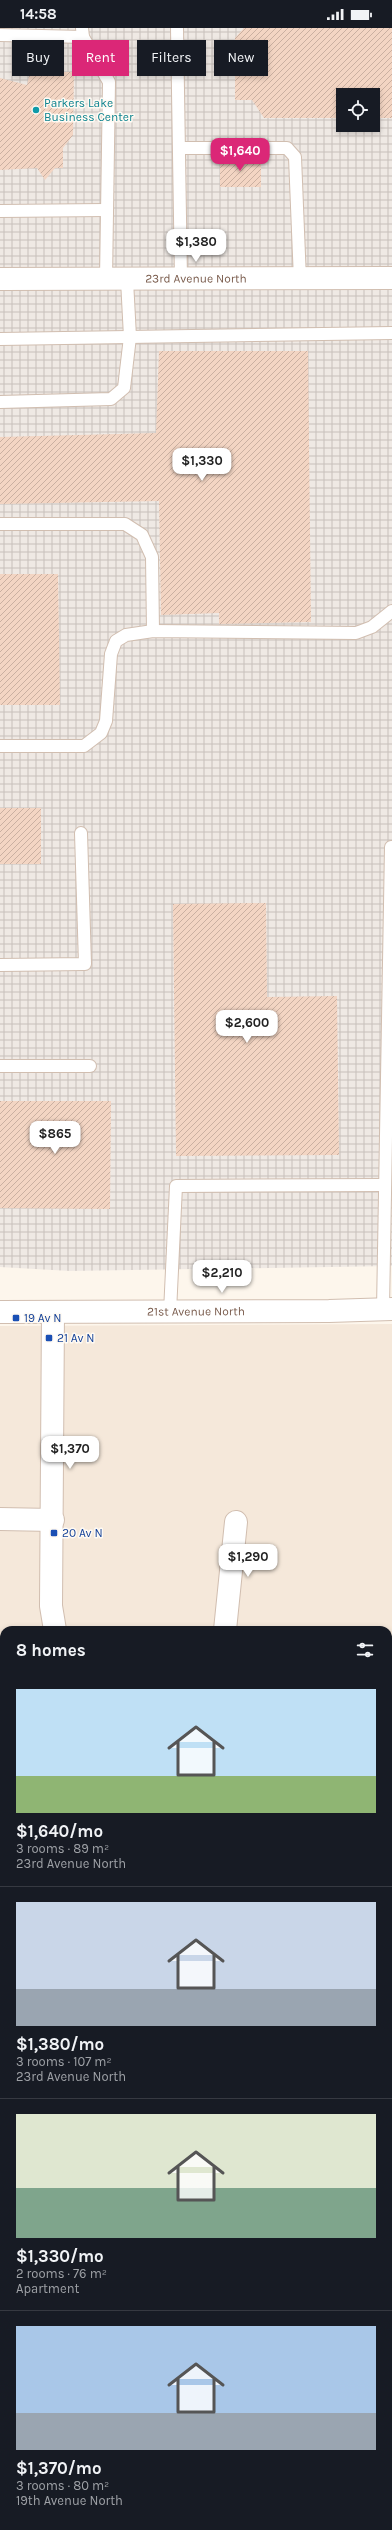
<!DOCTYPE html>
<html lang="en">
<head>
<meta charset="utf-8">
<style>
  body { margin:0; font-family:Karla,sans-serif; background:#20242c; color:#f1f3f6; height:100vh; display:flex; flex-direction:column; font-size:15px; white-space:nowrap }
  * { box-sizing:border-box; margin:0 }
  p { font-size:13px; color:#9ea1a6 }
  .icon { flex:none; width:22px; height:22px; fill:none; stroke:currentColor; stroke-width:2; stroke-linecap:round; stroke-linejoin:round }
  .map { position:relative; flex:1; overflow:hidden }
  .drawer { position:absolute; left:0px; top:1598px; width:392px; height:904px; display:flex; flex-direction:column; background:#171b24; border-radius:12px 12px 0 0; box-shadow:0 2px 6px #0003 }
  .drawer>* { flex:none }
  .hud { position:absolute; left:12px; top:12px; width:368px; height:36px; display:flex; gap:8px }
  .buttons { position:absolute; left:336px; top:60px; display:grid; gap:8px }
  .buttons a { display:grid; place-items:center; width:44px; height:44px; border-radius:0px; background:#171b24; box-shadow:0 2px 6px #0003; font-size:20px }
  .price { position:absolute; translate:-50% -34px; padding:0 9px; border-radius:8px; background:#fff; color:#222; font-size:13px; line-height:26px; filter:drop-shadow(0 1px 2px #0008) }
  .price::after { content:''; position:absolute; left:50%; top:24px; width:12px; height:9px; margin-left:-6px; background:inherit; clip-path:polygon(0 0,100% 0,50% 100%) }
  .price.current { background:#db2777; color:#fff }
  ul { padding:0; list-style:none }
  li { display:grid; align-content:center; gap:8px; height:212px; padding:0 16px }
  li+li { border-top:1px solid #363941 }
  li span { display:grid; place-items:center; height:124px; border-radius:0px; color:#555 }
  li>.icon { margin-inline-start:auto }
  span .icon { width:72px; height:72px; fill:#fffc; stroke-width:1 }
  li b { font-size:17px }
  h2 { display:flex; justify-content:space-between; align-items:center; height:48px; padding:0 16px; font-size:17px }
  .chip { padding:0 14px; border-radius:0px; background:#171b24; box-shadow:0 2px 6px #0003; font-size:14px; line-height:36px }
  .chip.current { background:#db2777; color:#fff }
  .status { display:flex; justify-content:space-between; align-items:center; height:28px; padding:0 20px; background:#171b24; direction:ltr }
  .status svg { height:11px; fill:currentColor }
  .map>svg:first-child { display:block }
  .residential { fill:#f5e8da }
  .industrial { fill:url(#industrial-grid); fill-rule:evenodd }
  .forest { fill:url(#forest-crowns) }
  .water { fill:url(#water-rules); stroke:#a5d3da }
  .building { fill:url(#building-hatch) }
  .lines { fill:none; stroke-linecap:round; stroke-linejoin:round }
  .service-casing { stroke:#d1beb0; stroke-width:14 }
  .minor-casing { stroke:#d1beb0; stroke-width:24 }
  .secondary-casing { stroke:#d6c0b0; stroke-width:24 }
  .path { stroke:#d9b8a5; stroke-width:2.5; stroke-dasharray:1 3; stroke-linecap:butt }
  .service { stroke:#fff; stroke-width:12 }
  .minor { stroke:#fff; stroke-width:22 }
  .secondary { stroke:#fff; stroke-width:22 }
  .culture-dot { fill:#0f9aa8; stroke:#fffaf3; stroke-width:1.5 }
  .transit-dot { fill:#1a4fb4; stroke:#fffaf3; stroke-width:1.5 }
  .labels { text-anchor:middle; stroke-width:3; stroke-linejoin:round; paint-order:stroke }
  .culture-label { font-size:12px; fill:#0d838f; stroke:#fffaf3; text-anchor:start }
  .street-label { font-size:12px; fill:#7a5c4d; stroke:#fffaf3 }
  .transit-label { font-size:12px; fill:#164399; stroke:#fffaf3; text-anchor:start }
</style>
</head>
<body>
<div class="status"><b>14:58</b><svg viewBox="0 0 49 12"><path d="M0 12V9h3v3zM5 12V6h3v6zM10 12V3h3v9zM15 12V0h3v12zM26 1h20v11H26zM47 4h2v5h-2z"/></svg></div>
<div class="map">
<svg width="392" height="2502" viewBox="0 0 392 2502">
  <defs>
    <pattern id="industrial-grid" width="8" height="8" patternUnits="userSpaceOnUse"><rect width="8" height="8" fill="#efe9e4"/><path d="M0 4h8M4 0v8" fill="none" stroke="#c7c0bb"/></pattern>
    <pattern id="forest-crowns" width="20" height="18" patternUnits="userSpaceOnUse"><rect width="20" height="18" fill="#d8ecc9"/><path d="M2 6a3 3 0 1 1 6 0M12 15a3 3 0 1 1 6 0" fill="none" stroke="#b4c2a5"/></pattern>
    <pattern id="water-rules" width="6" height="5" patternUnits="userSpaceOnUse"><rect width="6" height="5" fill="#bfe3e8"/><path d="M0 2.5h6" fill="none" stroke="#a0bbbe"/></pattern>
    <pattern id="building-hatch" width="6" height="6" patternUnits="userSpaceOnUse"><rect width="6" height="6" fill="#f3d5c3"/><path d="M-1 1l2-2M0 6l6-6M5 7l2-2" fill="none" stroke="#cab0a1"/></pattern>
  </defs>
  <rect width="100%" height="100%" fill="#fdf6ec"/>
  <!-- residential -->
  <path class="residential" d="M392 1296V2371L388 2370V1602H4V2339L0 2340V1298Z"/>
  <!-- industrial -->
  <path class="industrial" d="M0 0H392V1238L70 1243 0 1239ZM343 67H373V97H343Z"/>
  <!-- forest -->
  <path class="forest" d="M4 2442V2498H23V2502H0V2443Z"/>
  <!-- water -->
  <path class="water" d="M104 2498H271L276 2502H90Z"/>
  <!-- building -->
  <g class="building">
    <path d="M244 0H392V90H373V67H343V90H264L252 72H235V10Z"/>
    <path d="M30 44H74L73 107 63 120V140H55L45 152 37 140 0 142V50L27 57Z"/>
    <rect x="220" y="129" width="41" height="30"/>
    <path d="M159 323H308L311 594 219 596V585L161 587 159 473 0 476V409L156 405Z"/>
    <path d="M0 546H58L60 677H0Z"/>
    <rect x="0" y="780" width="41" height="56"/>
    <path d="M266 875 267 969 337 968 339 1127 176 1128 173 876Z"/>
    <path d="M0 1073H111L110 1181 0 1180Z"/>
  </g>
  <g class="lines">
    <defs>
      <g id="service">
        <path d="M82 0 83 9 109 54 106 251"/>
        <path d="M177 0 181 252"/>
        <path d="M0 7 83 9"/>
        <path d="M179 120H287L295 129 300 252"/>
        <path d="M0 183 106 182"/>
        <path d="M0 311 392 305"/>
        <path d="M0 374 111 371 124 360 130 309 127 252"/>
        <path d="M0 496H125L142 507 152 529 153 603"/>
        <path d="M0 718H84L101 705 106 693 111 626 116 613 126 607 153 603 356 605 372 599 392 583"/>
        <path d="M0 937 85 936 81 805"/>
        <path d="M0 1038H90"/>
        <path d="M383 1281 391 819"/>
        <path d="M170 1284 176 1158 383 1157"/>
      </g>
      <g id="minor">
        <path id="s1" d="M0 251 392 250"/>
        <path id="s2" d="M0 1284 329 1283 392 1281"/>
        <path d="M53 1284 51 1578 55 1602"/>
        <path d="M0 1491 53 1492"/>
        <path d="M225 1602 236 1494"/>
        <path d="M388 1704 392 1705"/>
        <path d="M0 1743 4 1741"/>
        <path d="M388 1930 392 1924"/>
        <path d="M0 1960H4"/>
      </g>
      <g id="secondary">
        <path d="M0 2381 4 2380"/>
        <path d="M388 2396 392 2397"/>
        <path d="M0 2423H4"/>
        <path d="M388 2444 392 2446"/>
      </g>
    </defs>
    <!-- service casing -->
    <use href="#service" class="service-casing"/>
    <!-- minor casing -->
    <use href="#minor" class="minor-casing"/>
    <!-- secondary casing -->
    <use href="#secondary" class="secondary-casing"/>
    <!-- path -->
    <g class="path">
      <path d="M0 2474 4 2473"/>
      <path d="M388 2493 392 2494"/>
    </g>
    <!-- service -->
    <use href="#service" class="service"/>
    <!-- minor -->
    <use href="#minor" class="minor"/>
    <!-- secondary -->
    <use href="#secondary" class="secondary"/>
  </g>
  <!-- markers -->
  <circle class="culture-dot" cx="36" cy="82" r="4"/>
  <g class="transit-dot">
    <rect x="12" y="1286" width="8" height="8" rx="2"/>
    <rect x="45" y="1306" width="8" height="8" rx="2"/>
    <rect x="50" y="1501" width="8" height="8" rx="2"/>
  </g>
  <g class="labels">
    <!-- culture labels -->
    <g class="culture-label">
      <text x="44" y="79">Parkers Lake<tspan x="44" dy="14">Business Center</tspan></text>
    </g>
    <!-- street labels -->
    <g class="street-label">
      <text dy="4" stroke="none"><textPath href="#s1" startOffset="196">23rd Avenue North</textPath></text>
      <text dy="4" stroke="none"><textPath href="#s2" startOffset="196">21st Avenue North</textPath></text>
    </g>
    <!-- transit labels -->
    <g class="transit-label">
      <text x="24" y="1294">19 Av N</text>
      <text x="57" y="1314">21 Av N</text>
      <text x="62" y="1509">20 Av N</text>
    </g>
  </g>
</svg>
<div class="buttons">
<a><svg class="icon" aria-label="locate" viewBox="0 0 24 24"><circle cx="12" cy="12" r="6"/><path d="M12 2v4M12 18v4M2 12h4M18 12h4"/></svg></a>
</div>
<b class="price current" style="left:240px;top:144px">$1,640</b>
<b class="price" style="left:196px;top:235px">$1,380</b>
<b class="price" style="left:202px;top:454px">$1,330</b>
<b class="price" style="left:247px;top:1016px">$2,600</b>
<b class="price" style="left:55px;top:1127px">$865</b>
<b class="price" style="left:222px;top:1266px">$2,210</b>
<b class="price" style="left:70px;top:1442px">$1,370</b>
<b class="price" style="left:248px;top:1550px">$1,290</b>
<div class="hud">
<a class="chip">Buy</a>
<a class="chip current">Rent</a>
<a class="chip">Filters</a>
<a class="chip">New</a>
</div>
<section class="drawer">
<h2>8 homes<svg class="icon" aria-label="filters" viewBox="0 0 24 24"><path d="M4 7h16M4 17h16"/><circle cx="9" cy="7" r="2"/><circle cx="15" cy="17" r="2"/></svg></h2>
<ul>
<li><span style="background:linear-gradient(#bfe0f5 70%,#8fb573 0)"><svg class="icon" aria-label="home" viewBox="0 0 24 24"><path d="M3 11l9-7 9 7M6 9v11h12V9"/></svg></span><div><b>$1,640/mo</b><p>3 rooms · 89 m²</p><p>23rd Avenue North</p></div></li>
<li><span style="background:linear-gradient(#c9d6e8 70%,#9aa5b1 0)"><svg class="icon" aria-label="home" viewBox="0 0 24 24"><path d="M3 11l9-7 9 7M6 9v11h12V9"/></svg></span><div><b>$1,380/mo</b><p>3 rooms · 107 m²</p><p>23rd Avenue North</p></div></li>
<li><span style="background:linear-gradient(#dfe7d0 60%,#7fa58c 0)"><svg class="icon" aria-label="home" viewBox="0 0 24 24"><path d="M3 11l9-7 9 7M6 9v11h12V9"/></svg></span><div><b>$1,330/mo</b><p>2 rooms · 76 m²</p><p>Apartment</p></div></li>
<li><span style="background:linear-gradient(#a9c7e8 70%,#9aa5b1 0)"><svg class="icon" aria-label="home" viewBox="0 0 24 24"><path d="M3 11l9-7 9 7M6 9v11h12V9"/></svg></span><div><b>$1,370/mo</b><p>3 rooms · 80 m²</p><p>19th Avenue North</p></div></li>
</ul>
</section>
</div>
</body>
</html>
